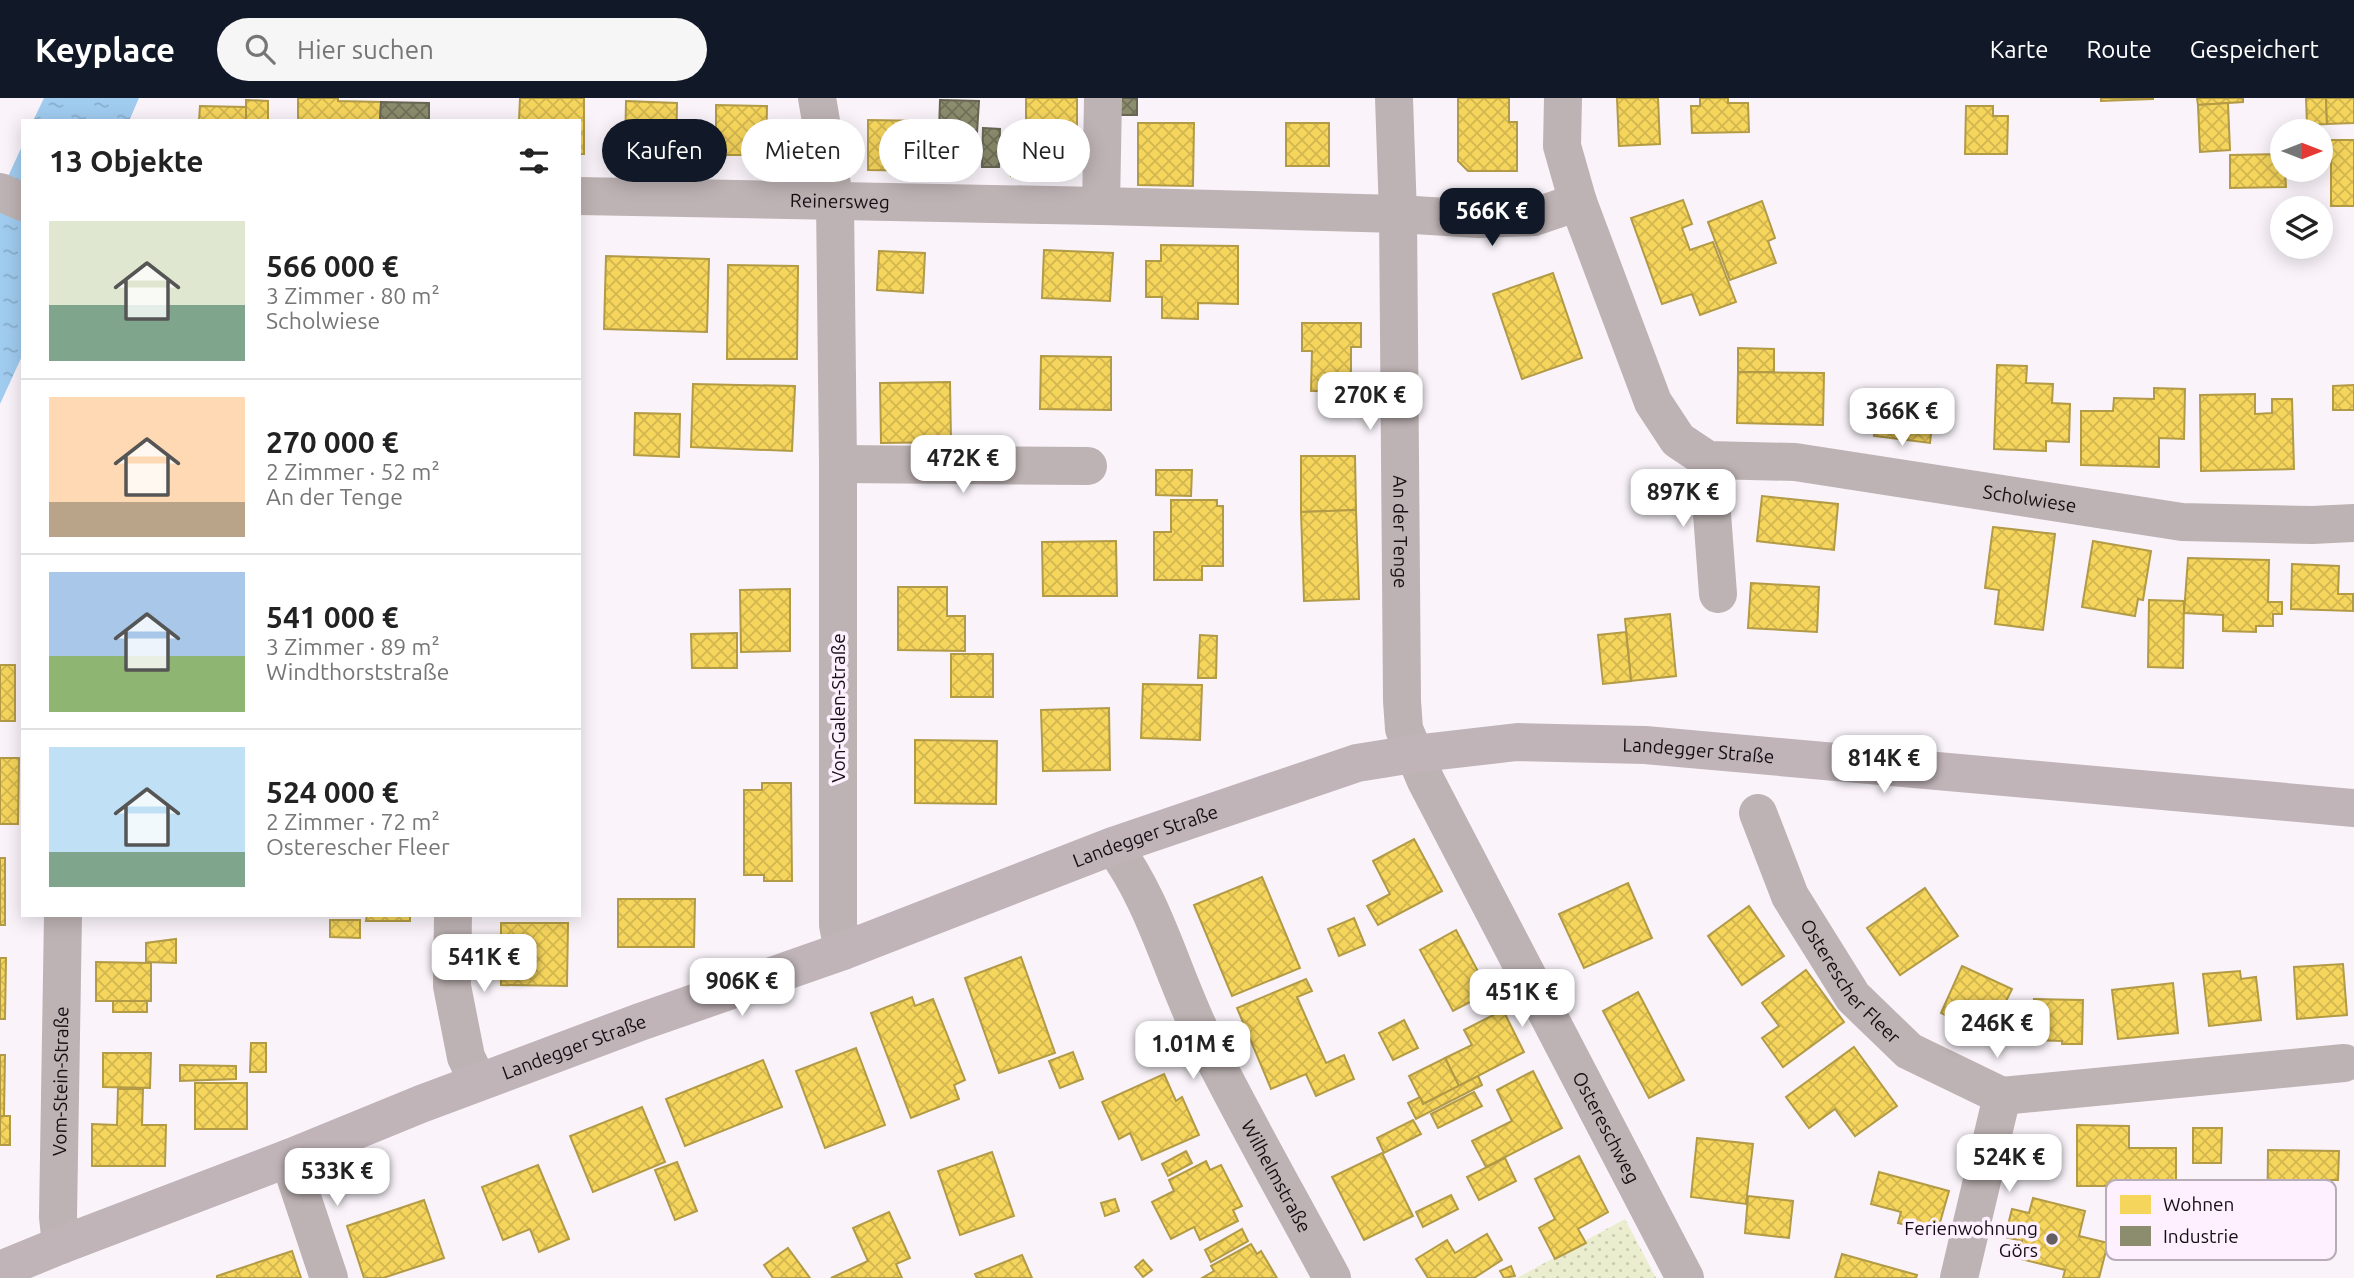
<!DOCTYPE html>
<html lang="de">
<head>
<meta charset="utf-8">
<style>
  body { margin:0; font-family:Ubuntu,sans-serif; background:#f6f6f6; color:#222; height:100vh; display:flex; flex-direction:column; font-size:26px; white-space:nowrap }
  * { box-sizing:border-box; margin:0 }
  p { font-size:23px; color:#767676 }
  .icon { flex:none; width:38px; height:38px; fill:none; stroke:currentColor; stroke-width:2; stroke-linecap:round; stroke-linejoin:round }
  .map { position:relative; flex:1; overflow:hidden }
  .side { position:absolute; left:21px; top:21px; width:560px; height:798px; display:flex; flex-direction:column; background:#fff; border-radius:0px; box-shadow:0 4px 18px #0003 }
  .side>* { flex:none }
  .guide { position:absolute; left:602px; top:21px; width:665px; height:63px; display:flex; gap:14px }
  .needle { width:46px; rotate:90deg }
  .fabs { position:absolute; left:2270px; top:21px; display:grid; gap:14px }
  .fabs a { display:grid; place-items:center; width:63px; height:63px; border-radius:50%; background:#fff; box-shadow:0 4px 18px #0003; font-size:35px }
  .price { position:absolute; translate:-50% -60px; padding:0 16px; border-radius:14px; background:#fff; color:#222; font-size:23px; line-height:46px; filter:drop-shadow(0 2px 4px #0008) }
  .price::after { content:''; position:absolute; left:50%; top:42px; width:21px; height:16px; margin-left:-10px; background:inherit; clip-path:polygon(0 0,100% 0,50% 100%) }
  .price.selected { background:#111827; color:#fff }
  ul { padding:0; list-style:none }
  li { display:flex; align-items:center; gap:21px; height:175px; padding:0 28px }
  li+li { border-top:2px solid #e0e0e0 }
  li span { display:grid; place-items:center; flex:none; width:196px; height:140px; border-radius:0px; color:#555 }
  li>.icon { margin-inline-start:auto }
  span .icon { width:84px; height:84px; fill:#fffc; stroke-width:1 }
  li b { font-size:30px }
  h2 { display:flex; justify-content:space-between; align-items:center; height:84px; padding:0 28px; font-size:30px }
  .chip { padding:0 24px; border-radius:32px; background:#fff; box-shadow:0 4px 18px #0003; font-size:24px; line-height:63px }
  .chip.selected { background:#111827; color:#fff }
  header { display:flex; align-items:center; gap:42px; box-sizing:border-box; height:98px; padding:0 35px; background:#111827; color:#fff }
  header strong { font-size:33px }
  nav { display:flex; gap:38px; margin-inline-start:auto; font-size:24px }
  .search { width:490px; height:63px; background:#f6f6f6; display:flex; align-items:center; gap:18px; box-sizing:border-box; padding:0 24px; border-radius:38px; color:#767676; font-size:26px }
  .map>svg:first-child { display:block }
  .grass { fill:url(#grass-dots) }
  .water { fill:url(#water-ripples) }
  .homes { fill:url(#homes-cross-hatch); stroke:#b29a46; stroke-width:2 }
  .industry { fill:url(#industry-cross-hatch); stroke:#686653; stroke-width:2 }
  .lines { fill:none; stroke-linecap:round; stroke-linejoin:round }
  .minor { stroke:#beb3b4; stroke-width:38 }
  .major { stroke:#c0b4b8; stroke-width:38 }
  .poi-dot { fill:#655f64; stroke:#fef0fe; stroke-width:2.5 }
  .labels { text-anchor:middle; stroke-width:7; stroke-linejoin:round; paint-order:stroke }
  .street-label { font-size:19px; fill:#150f14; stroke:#fef0fe }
  .poi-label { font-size:19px; fill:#150f14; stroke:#fef0fe; text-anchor:end }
  .key { fill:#fef0fe; stroke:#b8acb8; stroke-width:2 }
  .key-label { font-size:19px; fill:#150f14 }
</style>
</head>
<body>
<header>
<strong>Keyplace</strong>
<div class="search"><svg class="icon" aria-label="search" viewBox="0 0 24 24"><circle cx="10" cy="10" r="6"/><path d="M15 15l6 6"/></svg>Hier suchen</div>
<nav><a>Karte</a><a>Route</a><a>Gespeichert</a></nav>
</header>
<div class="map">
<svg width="2354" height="1180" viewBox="0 0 2354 1180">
  <defs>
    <pattern id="grass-dots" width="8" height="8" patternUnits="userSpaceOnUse" patternTransform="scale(1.75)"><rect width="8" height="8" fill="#ebedcf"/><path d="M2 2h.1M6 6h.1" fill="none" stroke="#c9cab1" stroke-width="1.8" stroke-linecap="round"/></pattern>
    <pattern id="water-ripples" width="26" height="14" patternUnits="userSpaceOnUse" patternTransform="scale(1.75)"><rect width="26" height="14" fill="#a0ccf0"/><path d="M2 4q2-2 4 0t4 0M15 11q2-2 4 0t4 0" fill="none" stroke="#89aecd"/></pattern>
    <pattern id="homes-cross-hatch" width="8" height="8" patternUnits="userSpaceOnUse" patternTransform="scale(1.75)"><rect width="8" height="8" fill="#f6d55c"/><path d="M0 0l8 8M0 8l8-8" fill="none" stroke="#d2b64f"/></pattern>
    <pattern id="industry-cross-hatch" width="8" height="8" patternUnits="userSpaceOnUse" patternTransform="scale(1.75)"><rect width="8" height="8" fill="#8c8c6e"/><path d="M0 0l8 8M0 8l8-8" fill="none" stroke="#717159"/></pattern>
  </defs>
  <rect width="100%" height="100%" fill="#faf4fa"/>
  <!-- grass -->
  <path class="grass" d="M1625 1121 1656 1180H1517Z"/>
  <!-- water -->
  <g class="water">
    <path d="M44 0H139L129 23H33Z"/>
    <path d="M23 46V256L0 306V96Z"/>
  </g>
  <!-- homes -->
  <g class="homes">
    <path d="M298 0H338V3L381 4 380 23H298Z"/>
    <path d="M520 0H584V56H579V23H519Z"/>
    <rect x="1026" y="0" width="51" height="36"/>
    <path d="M1458 0H1509V24H1517V73H1468L1458 63Z"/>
    <path d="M1617 0H1658L1660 46 1619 48Z"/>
    <path d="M1700 0H1728V5H1748L1749 34 1692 35 1691 8H1700Z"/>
    <path d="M2101 0H2153V1L2101 3Z"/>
    <path d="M2197 0H2243V4L2198 7Z"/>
    <path d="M2306 0H2326L2327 26 2307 27Z"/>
    <path d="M2326 0H2354V25L2327 26Z"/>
    <path d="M246 2 268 3V23H246Z"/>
    <path d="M626 3 677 5 676 55 625 54Z"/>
    <path d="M2228 5 2230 52 2200 54 2198 7Z"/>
    <path d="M716 7 767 8 766 57H716Z"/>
    <path d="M200 8 246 9V23H199Z"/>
    <path d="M1966 8H1993V18H2008L2007 56H1965Z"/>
    <path d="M868 22 929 23V73L868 72Z"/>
    <path d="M1138 25H1194L1193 88 1138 87Z"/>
    <rect x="1286" y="25" width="43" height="43"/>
    <rect x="1011" y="36" width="51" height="42"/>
    <rect x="2331" y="42" width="23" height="66"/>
    <path d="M2282 56V72H2285L2286 89 2230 90V57Z"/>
    <path d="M1683 102 1692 126 1682 130 1690 152 1713 144 1736 204 1700 217 1692 196 1662 206 1631 120Z"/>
    <path d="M1762 103 1775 140 1768 143 1776 165 1730 182 1708 124Z"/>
    <path d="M1161 147 1238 148V206L1198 205V221L1162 220V199H1146V163H1161Z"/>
    <path d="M1044 152 1113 155 1110 203 1042 200Z"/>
    <path d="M879 153 925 155 923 195 877 192Z"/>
    <path d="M606 158 709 161 707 234 604 231Z"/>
    <path d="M728 167 798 168 797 261H727Z"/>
    <path d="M1553 175 1582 260 1522 281 1493 196Z"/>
    <path d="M1302 225H1361V249H1351V293H1311L1312 253H1302Z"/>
    <path d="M1738 250 1774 251V274H1738Z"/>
    <path d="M1041 258 1111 259V312L1040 311Z"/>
    <path d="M1997 267 2027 268 2026 285 2053 286 2052 305 2070 306 2069 344 2046 343V353L1994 351Z"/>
    <path d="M1738 274 1824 275 1823 327 1737 325Z"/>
    <path d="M950 284 951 344 881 345 880 285Z"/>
    <path d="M693 286 795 288 792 353 691 349Z"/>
    <path d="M2354 287V312H2333V288Z"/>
    <path d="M2154 290 2185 291 2184 341 2159 340V369L2081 367V313H2113L2114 300 2154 301Z"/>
    <path d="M1880 291 1935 298 1930 345 1874 338Z"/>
    <path d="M2255 296V316L2272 315V301H2292L2294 371 2201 373 2200 297Z"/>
    <path d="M635 315 680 316 679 359 634 357Z"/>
    <path d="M1301 358H1355L1356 412 1301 414Z"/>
    <path d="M1156 372H1192L1191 398 1156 397Z"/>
    <path d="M1762 398 1838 406 1834 452 1757 443Z"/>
    <path d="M1171 402H1217V408H1223V468H1202V482H1154V434H1171Z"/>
    <path d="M1356 412 1359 501 1304 503 1301 414Z"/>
    <path d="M1993 429 2055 436 2043 532 1995 526 1999 492 1985 490Z"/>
    <path d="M1116 443 1117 498H1043L1042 444Z"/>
    <path d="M2093 443 2151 453 2143 502 2138 501 2135 518 2082 509Z"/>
    <path d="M2188 460 2269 462 2268 504H2282V516H2273V528H2256V534L2223 533V517L2184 515Z"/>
    <path d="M2292 466 2339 468 2338 496H2353V513L2291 511Z"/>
    <path d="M1751 485 1819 489 1817 534 1748 530Z"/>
    <path d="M898 489H947V518H965V553L898 552Z"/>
    <path d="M790 491V553L741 554 740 492Z"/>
    <path d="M2149 502 2184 503 2183 570 2148 569Z"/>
    <path d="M1670 516 1676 578 1631 583 1625 521Z"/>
    <path d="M1626 534 1631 583 1603 586 1598 537Z"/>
    <path d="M737 535V570H692L691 536Z"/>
    <path d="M1200 537 1217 538 1216 580H1198Z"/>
    <rect x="951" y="556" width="42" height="43"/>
    <rect x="0" y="567" width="15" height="56"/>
    <path d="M1143 586 1202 587 1200 642 1141 640Z"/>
    <path d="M1109 610 1110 672 1043 673 1041 612Z"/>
    <path d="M915 642 997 643 996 706 915 705Z"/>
    <path d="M0 660H19L18 726H0Z"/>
    <path d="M762 685H791L792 783H764V777H744V692H762Z"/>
    <path d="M1414 741 1442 793 1378 827 1367 808 1390 796 1373 763Z"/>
    <rect x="0" y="760" width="5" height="67"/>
    <path d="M1262 779 1300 870 1232 898 1194 807Z"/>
    <path d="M1628 785 1652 840 1584 870 1559 816Z"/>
    <path d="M1925 790 1958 838 1900 877 1867 830Z"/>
    <path d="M618 801H695L694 849H618Z"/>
    <path d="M1749 808 1784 858 1742 887 1708 838Z"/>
    <path d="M367 817H410V823H366Z"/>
    <path d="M1354 820 1365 847 1339 858 1328 831Z"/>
    <path d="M330 822H360V840L330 839Z"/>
    <path d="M501 825H568L567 888 501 887Z"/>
    <path d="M1456 832 1489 894 1453 913 1420 852Z"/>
    <path d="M176 841V865L146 864V845Z"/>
    <path d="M1021 859 1055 955 999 975 965 880Z"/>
    <path d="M0 860H6L5 921H0Z"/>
    <path d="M96 864 151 865V903H96Z"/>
    <path d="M2343 866 2347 917 2297 921 2294 869Z"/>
    <path d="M1962 868 2012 891 1989 938 1941 915Z"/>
    <path d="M1806 872 1844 924 1783 969 1762 940 1779 928 1762 905Z"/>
    <path d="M2240 873 2241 881 2256 879 2261 922 2209 928 2203 876Z"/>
    <path d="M1306 881 1312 893 1297 899 1326 965 1344 957 1354 981 1316 998 1306 976 1271 991 1237 910Z"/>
    <path d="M2173 885 2178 935 2118 941 2112 892Z"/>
    <path d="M1638 894 1684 982 1649 1000 1603 913Z"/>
    <path d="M912 899 915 908 933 901 965 982 954 987 959 1001 911 1020 871 915Z"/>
    <path d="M2034 901 2083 902 2082 946H2062V943L2033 942Z"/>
    <rect x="113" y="903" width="34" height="11"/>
    <path d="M1503 912 1524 954 1459 988 1445 960 1472 947 1464 932Z"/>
    <path d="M1404 922 1418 950 1393 962 1379 935Z"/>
    <path d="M251 945H266V974H250Z"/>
    <path d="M1854 949 1897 1008 1855 1038 1835 1011 1809 1030 1786 999Z"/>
    <path d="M856 950 885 1027 825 1050 796 973Z"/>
    <path d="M1073 954 1083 981 1060 990 1049 963Z"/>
    <path d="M103 955H151L150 990 103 989Z"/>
    <path d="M0 957H5L4 1018H0Z"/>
    <path d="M1445 960 1459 988 1423 1006 1409 978Z"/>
    <path d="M763 962 782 1009 685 1048 666 1001Z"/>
    <path d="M180 967 236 968V981L180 983Z"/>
    <path d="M1533 973 1562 1030 1486 1069 1472 1043 1512 1023 1497 992Z"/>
    <path d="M1164 976 1176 1003 1182 999 1199 1037 1142 1062 1130 1035 1119 1041 1102 1004Z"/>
    <path d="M1478 978 1482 987 1416 1021 1408 1005 1420 999 1423 1006Z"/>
    <rect x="195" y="985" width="52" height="46"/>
    <path d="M118 991H143L142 1027H166L165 1068H92V1026L117 1027Z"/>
    <path d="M1474 994 1482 1008 1438 1030 1431 1016Z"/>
    <path d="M642 1009 665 1064 593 1094 570 1038Z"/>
    <rect x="0" y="1018" width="10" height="29"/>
    <path d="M1413 1022 1421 1036 1384 1055 1377 1040Z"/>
    <path d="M2077 1027 2129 1028V1050H2176V1095H2116V1088H2077Z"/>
    <path d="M2193 1030H2222L2221 1065H2193Z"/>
    <path d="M1697 1040 1753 1046 1746 1106 1691 1099Z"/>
    <path d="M2268 1052 2339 1053 2338 1082H2308L2307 1140 2267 1139Z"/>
    <path d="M1186 1053 1192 1065 1168 1078 1162 1066Z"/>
    <path d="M992 1054 1014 1118 960 1137 938 1073Z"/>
    <path d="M1382 1055 1413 1118 1364 1142 1332 1079Z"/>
    <path d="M1579 1058 1608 1114 1578 1131 1586 1145 1555 1161 1539 1130 1555 1121 1535 1081Z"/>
    <path d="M1505 1060 1516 1083 1479 1102 1467 1079Z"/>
    <path d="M1206 1063 1210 1072 1221 1067 1242 1108 1233 1112 1238 1123 1200 1142 1194 1129 1171 1141 1152 1104 1174 1093 1169 1082Z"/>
    <path d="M677 1064 697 1113 675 1122 655 1072Z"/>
    <path d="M538 1067 569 1141 539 1154 530 1131 503 1142 482 1089Z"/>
    <path d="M1879 1074 1949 1093 1937 1135 1898 1125 1901 1114 1871 1106Z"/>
    <path d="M1451 1097 1458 1111 1423 1129 1416 1114Z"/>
    <path d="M1748 1098 1793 1103 1789 1140 1745 1135Z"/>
    <path d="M2033 1100 2085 1113 2079 1138 2108 1145 2099 1180H2063L2065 1172 2017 1160 2022 1143 2005 1139 2012 1111 2029 1115Z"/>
    <path d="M1115 1101 1119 1113 1105 1118 1101 1105Z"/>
    <path d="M424 1102 444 1160 383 1180H364L347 1128Z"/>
    <path d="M889 1114 910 1160 896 1166 902 1180H831L868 1163 853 1130Z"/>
    <path d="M1242 1131 1248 1143 1211 1164 1205 1152Z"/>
    <path d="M1487 1136 1502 1162 1474 1180H1428L1416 1161 1447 1142 1455 1155Z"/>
    <path d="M1251 1146 1257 1156 1261 1153 1277 1180H1202L1214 1173 1211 1168Z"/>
    <path d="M788 1150 810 1180H773L764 1167Z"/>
    <path d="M292 1153 301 1180H217V1178Z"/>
    <path d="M1842 1156 1917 1177 1916 1180H1835Z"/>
    <path d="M1022 1157 1032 1180H977L975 1176Z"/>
    <path d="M1143 1162 1152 1172 1143 1179 1135 1169Z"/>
    <path d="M1511 1168 1515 1178 1504 1180 1500 1173Z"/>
  </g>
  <!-- industry -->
  <g class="industry">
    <rect x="1119" y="0" width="18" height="17"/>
    <path d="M940 2 979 3 977 35 939 33Z"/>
    <path d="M381 4 429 5V23H380Z"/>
    <path d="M983 30 1000 31 999 69H982Z"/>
  </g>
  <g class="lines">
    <!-- minor -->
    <g class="minor">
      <path d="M817 0 835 104 838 366V827L843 853"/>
      <path id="s1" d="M1394 0 1398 116 1402 603 1404 631 1426 683 1685 1180"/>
      <path id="s2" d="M1563 0 1562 48 1578 104 1653 304 1678 342 1708 362 1795 364 2182 424 2312 427 2354 425"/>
      <path d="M0 94 23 104"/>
      <path id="s3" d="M579 98 1101 108 1398 116 1479 121 1534 119 1578 104"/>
      <path d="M1101 108 1103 0"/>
      <path d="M1708 362 1718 496"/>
      <path d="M838 366 1088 368"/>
      <path id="s4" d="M1758 715 1790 798 1853 899 1909 953 2002 998 2344 965"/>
      <path id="s5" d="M1113 748C1155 803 1173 879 1204 941 1244 1021 1289 1100 1332 1180"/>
      <path d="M453 817 452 888 466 959 478 984"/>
      <path d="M289 1060 329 1180"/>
      <path id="s6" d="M61 1147 58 1119 63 817"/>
      <path d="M1959 1180 2002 998"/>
    </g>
    <!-- major -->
    <path class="major" id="s7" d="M0 1172 61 1147 289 1060 421 1006 640 924 843 853 1113 748 1357 665 1413 656 1517 644 1645 647 2354 710"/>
  </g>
  <!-- markers -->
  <circle class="poi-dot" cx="2052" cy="1141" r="7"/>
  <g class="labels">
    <!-- street labels -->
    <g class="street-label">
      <text dy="7" stroke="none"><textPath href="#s3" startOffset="261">Reinersweg</textPath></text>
      <text dy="7" stroke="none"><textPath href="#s2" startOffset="726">Scholwiese</textPath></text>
      <text dy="7" stroke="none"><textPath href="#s1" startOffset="434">An der Tenge</textPath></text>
      <text transform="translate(838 610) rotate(-90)" y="7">Von-Galen-Straße</text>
      <text dy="7" stroke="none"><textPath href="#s7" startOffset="1792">Landegger Straße</textPath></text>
      <text dy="7" stroke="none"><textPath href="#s7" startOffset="1225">Landegger Straße</textPath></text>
      <text dy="7" stroke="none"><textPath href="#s4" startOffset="194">Osterescher Fleer</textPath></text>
      <text dy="7" stroke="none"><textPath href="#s7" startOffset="616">Landegger Straße</textPath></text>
      <text dy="7" stroke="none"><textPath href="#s6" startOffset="164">Vom-Stein-Straße</textPath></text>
      <text dy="7" stroke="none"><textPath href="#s1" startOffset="1078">Ostereschweg</textPath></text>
      <text dy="7" stroke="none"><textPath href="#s5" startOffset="369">Wilhelmstraße</textPath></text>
    </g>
    <!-- poi labels -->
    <g class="poi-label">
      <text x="2038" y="1137">Ferienwohnung<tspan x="2038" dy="22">Görs</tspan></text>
    </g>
  </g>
  <!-- legend -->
  <rect x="2106" y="1082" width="230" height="80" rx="10" class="key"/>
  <rect x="2120" y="1097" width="31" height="19" fill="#f6d55c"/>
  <rect x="2120" y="1128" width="31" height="20" fill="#8c8c6e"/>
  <g class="key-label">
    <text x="2163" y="1113">Wohnen</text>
    <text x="2163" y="1145">Industrie</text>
  </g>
</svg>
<div class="fabs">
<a><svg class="needle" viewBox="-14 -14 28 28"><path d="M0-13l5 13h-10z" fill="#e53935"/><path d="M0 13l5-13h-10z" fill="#767676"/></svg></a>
<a><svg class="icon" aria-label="layers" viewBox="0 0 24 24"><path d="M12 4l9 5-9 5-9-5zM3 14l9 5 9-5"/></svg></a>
</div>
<b class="price selected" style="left:1492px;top:150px">566K €</b>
<b class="price" style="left:1370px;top:334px">270K €</b>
<b class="price" style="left:1902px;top:350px">366K €</b>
<b class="price" style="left:963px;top:397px">472K €</b>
<b class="price" style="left:1683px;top:431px">897K €</b>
<b class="price" style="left:1884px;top:697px">814K €</b>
<b class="price" style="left:484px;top:896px">541K €</b>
<b class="price" style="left:742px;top:920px">906K €</b>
<b class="price" style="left:1522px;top:931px">451K €</b>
<b class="price" style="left:1997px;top:962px">246K €</b>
<b class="price" style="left:1193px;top:983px">1.01M €</b>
<b class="price" style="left:2009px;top:1096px">524K €</b>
<b class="price" style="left:337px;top:1110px">533K €</b>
<div class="guide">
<a class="chip selected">Kaufen</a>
<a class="chip">Mieten</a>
<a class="chip">Filter</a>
<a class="chip">Neu</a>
</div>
<section class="side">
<h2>13 Objekte<svg class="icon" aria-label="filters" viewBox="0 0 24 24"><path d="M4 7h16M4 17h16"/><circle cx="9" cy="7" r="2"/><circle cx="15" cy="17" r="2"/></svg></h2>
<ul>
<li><span style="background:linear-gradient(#dfe7d0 60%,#7fa58c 0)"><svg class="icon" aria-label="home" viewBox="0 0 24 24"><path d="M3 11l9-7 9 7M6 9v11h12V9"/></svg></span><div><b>566 000 €</b><p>3 Zimmer · 80 m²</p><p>Scholwiese</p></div></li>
<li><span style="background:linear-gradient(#ffd9b3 75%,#b9a48a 0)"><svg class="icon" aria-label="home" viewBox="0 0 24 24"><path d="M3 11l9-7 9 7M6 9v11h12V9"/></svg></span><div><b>270 000 €</b><p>2 Zimmer · 52 m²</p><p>An der Tenge</p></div></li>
<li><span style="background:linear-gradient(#a9c7e8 60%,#8fb573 0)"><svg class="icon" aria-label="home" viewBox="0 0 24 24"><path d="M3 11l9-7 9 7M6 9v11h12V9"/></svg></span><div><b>541 000 €</b><p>3 Zimmer · 89 m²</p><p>Windthorststraße</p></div></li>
<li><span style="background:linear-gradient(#bfe0f5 75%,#7fa58c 0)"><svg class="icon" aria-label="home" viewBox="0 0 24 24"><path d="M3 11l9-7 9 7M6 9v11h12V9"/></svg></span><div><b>524 000 €</b><p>2 Zimmer · 72 m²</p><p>Osterescher Fleer</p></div></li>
</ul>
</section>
</div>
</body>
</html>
